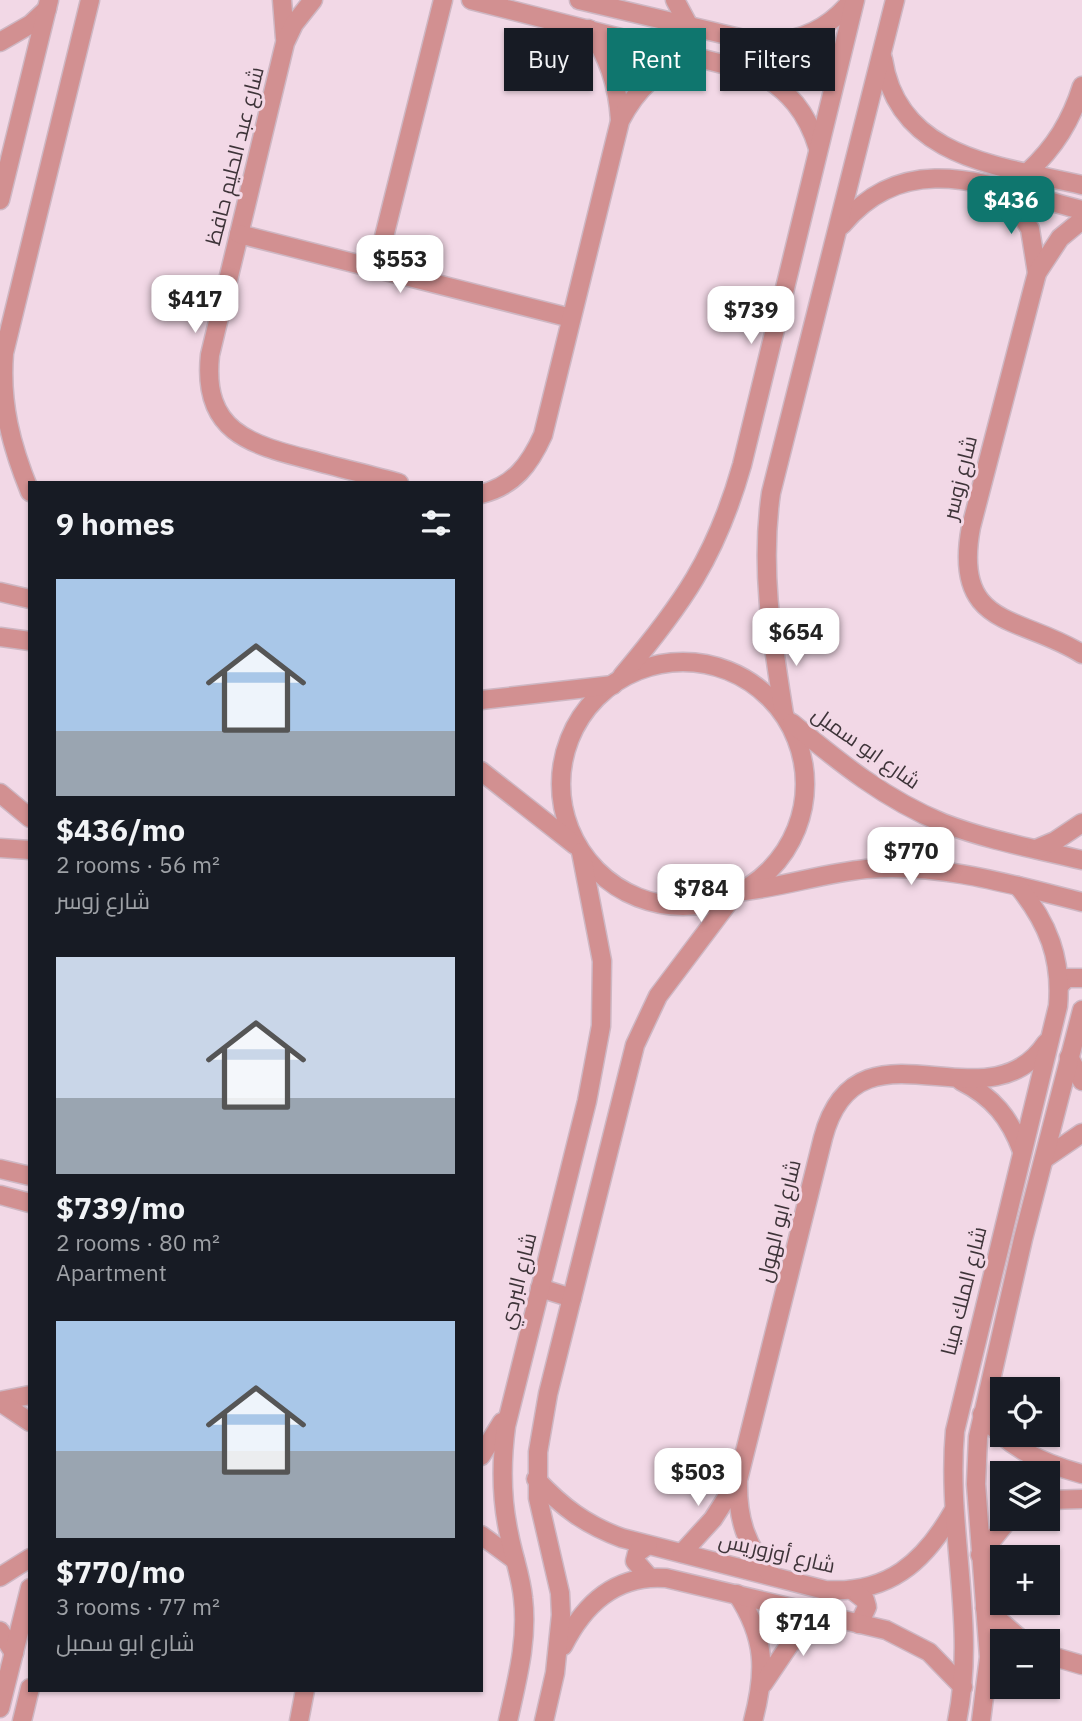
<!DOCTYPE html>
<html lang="en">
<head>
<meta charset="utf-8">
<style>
  body { margin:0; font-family:"IBM Plex Sans",Cairo,sans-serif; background:#20242c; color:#f1f3f6; height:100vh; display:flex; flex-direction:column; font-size:26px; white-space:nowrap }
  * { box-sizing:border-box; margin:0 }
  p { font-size:23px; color:#9ea1a6 }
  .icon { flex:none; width:38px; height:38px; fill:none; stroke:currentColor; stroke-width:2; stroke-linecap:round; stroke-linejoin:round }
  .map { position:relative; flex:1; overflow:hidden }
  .details { position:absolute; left:28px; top:481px; width:455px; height:1211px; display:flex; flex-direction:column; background:#171b24; border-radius:0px; box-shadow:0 2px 5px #0004 }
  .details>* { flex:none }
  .banner { position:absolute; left:504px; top:28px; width:472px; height:63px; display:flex; gap:14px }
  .buttons { position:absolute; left:990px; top:1377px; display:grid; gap:14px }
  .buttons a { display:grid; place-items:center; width:70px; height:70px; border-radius:0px; background:#171b24; box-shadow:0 2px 5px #0004; font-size:35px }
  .price { position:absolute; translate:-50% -60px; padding:0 16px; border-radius:14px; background:#fff; color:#222; font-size:23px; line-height:46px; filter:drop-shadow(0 2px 4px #0008) }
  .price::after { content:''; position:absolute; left:50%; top:42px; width:21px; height:16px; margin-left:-10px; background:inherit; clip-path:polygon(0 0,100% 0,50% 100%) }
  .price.on { background:#0f766e; color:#fff }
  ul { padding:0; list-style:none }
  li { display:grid; align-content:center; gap:14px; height:371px; padding:0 28px }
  li span { display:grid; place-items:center; height:217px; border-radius:0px; color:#555 }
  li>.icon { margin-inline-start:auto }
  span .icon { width:126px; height:126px; fill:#fffc; stroke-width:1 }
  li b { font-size:30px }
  h2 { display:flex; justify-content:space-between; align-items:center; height:84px; padding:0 28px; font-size:30px }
  .pill { padding:0 24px; border-radius:0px; background:#171b24; box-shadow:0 2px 5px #0004; font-size:24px; line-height:63px }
  .pill.on { background:#0f766e; color:#fff }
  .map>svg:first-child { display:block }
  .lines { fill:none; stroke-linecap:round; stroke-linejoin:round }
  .minor-casing { stroke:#ceb7c3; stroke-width:21 }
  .minor { stroke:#d29091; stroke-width:18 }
  .labels { text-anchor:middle; stroke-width:6; stroke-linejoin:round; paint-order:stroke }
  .street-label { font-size:21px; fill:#3e3439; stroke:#f2d8e6 }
</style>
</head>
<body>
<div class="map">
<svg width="1082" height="1721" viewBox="0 0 1082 1721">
  <rect width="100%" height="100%" fill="#f2d8e6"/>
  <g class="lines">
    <defs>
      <g id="minor">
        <path d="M282 0 285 38"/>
        <path d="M313 0 294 24 285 43 210 355C202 431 248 444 311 460 340 468 370 475 399 483"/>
        <path d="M471 0 758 73C789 91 807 112 818 148"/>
        <path d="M579 0 765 44C802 40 829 29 852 0"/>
        <path d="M675 0 690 28"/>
        <path d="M589 29C609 57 618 86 620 120"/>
        <path d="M0 42 31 24 47 9"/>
        <path d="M883 59C898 159 1001 166 1082 185"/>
        <path d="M1028 172C1055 147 1071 121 1082 86"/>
        <path d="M1007 192 1030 229 1037 273"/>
        <path d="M0 200 49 0"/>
        <path d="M1082 220 1060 238 1037 273 971 527C952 629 1020 615 1082 654"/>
        <path d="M842 225C909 144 996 189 1082 210"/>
        <path d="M239 234 571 318"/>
        <path d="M376 269 443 0"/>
        <path d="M30 492C11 445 0 404 4 353L90 0"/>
        <path d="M481 494C514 486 530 464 543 435L620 121C637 88 659 68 694 55"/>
        <path d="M0 592 30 599"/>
        <path d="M0 637 30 641"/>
        <circle cx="683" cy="784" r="122"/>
        <path d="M622 676C682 605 716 557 742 465L855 0"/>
        <path d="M481 700 613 685"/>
        <path d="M784 714C772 639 760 569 771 493L895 0"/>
        <path d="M792 723C839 762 886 800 943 823 987 840 1036 849 1082 860"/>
        <path d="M481 771 575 845"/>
        <path d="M0 793 30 818"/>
        <path d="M0 848 30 850"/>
        <path d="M1036 849 1055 841 1082 823"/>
        <path d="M745 891C786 886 825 873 866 869 941 863 1010 884 1082 902"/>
        <path d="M1060 985 1067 978H1082"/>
        <path d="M1069 1057 1082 1081"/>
        <path d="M961 1081C993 1097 1010 1118 1022 1151"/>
        <path d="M1044 1159 1082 1133"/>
        <path d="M0 1169 30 1176"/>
        <path d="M0 1195 30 1203"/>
        <path d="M540 1288 572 1298"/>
        <path d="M0 1401 30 1395"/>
        <path d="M0 1402 30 1422"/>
        <path d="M982 1414C1008 1448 1042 1463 1082 1474"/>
        <path d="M481 1456 502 1422"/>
        <path d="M536 1479C562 1507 586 1525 622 1538L825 1590C888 1594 924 1563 954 1510"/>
        <path d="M1048 1500 1082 1499"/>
        <path d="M481 1535 515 1560"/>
        <path d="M648 1545 637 1553 635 1561 649 1577"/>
        <path d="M682 1553 713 1519 736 1483"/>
        <path d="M980 1555 1009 1519"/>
        <path d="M772 1576C746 1547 737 1518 738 1480L823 1138C857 1008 987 1132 1046 1043"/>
        <path d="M0 1577 30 1558"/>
        <path d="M852 1590 865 1600 867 1607 859 1624"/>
        <path d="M737 1594C766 1638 766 1672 753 1721"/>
        <path d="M985 1608 1024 1642"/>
        <path d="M0 1631 14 1653"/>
        <path d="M563 1646C584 1604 616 1574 666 1578L886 1630 929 1652 963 1687"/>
        <path d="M1048 1655 1082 1665"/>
        <path d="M763 1684 790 1644 826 1616"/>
        <path d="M0 1708 30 1588"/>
        <path d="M22 1721 30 1688"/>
        <path d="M299 1721 305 1690"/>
        <path d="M508 1721C517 1680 528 1640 523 1598 521 1576 513 1556 509 1534 501 1498 501 1463 506 1426L587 1101 601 1026 602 961 581 852"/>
        <path d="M544 1721 555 1673 561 1615 560 1593 538 1498V1452L548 1394 635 1045 658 996 734 895"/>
        <path d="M957 1721C977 1625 946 1528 955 1431L1058 1006C1062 958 1048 923 1018 886"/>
        <path d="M981 1721 989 1657 976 1484 978 1437 1023 1239 1082 1010"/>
      </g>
    </defs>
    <!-- minor casing -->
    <use href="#minor" class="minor-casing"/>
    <!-- minor -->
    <use href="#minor" class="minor"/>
  </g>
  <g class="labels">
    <!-- street labels -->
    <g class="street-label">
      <text transform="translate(235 156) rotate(-76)" y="7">شارع عبد الحليم حافظ</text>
      <text transform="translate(960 478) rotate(-76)" y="7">شارع زوسر</text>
      <text transform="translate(866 748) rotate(35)" y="7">شارع ابو سمبل</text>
      <text transform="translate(779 1221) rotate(-76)" y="7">شارع ابو الهول</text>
      <text transform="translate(518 1281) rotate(-76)" y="7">شارع البردي</text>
      <text transform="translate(964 1291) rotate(-76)" y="7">شارع الملك مينا</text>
      <text transform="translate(777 1553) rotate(13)" y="7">شارع أوزوريس</text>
    </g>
  </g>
</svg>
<div class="buttons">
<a><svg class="icon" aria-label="locate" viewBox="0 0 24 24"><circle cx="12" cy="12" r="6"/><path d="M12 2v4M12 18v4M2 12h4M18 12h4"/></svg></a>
<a><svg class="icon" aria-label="layers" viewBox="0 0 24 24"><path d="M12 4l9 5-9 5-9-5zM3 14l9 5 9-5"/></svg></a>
<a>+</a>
<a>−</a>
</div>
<b class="price on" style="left:1011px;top:236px">$436</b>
<b class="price" style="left:400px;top:295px">$553</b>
<b class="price" style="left:195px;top:335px">$417</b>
<b class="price" style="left:751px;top:346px">$739</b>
<b class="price" style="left:796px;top:668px">$654</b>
<b class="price" style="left:911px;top:887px">$770</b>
<b class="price" style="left:701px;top:924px">$784</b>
<b class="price" style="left:698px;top:1508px">$503</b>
<b class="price" style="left:803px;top:1658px">$714</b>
<div class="banner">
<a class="pill">Buy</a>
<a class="pill on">Rent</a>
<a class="pill">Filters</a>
</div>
<section class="details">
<h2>9 homes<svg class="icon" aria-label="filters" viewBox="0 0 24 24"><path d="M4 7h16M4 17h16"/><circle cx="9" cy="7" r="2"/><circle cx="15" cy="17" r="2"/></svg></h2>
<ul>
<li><span style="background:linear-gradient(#a9c7e8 70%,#9aa5b1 0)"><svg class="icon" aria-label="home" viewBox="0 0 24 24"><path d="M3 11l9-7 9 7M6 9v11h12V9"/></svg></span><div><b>$436/mo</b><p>2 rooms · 56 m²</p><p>شارع زوسر</p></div></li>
<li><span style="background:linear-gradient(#c9d6e8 65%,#9aa5b1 0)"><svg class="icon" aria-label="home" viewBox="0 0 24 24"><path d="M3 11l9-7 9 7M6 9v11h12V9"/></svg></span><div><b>$739/mo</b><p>2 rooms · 80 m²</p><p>Apartment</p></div></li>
<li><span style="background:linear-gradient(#a9c7e8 60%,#9aa5b1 0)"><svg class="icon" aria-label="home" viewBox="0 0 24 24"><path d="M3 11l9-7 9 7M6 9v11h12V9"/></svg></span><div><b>$770/mo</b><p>3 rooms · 77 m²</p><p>شارع ابو سمبل</p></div></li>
</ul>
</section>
</div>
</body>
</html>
